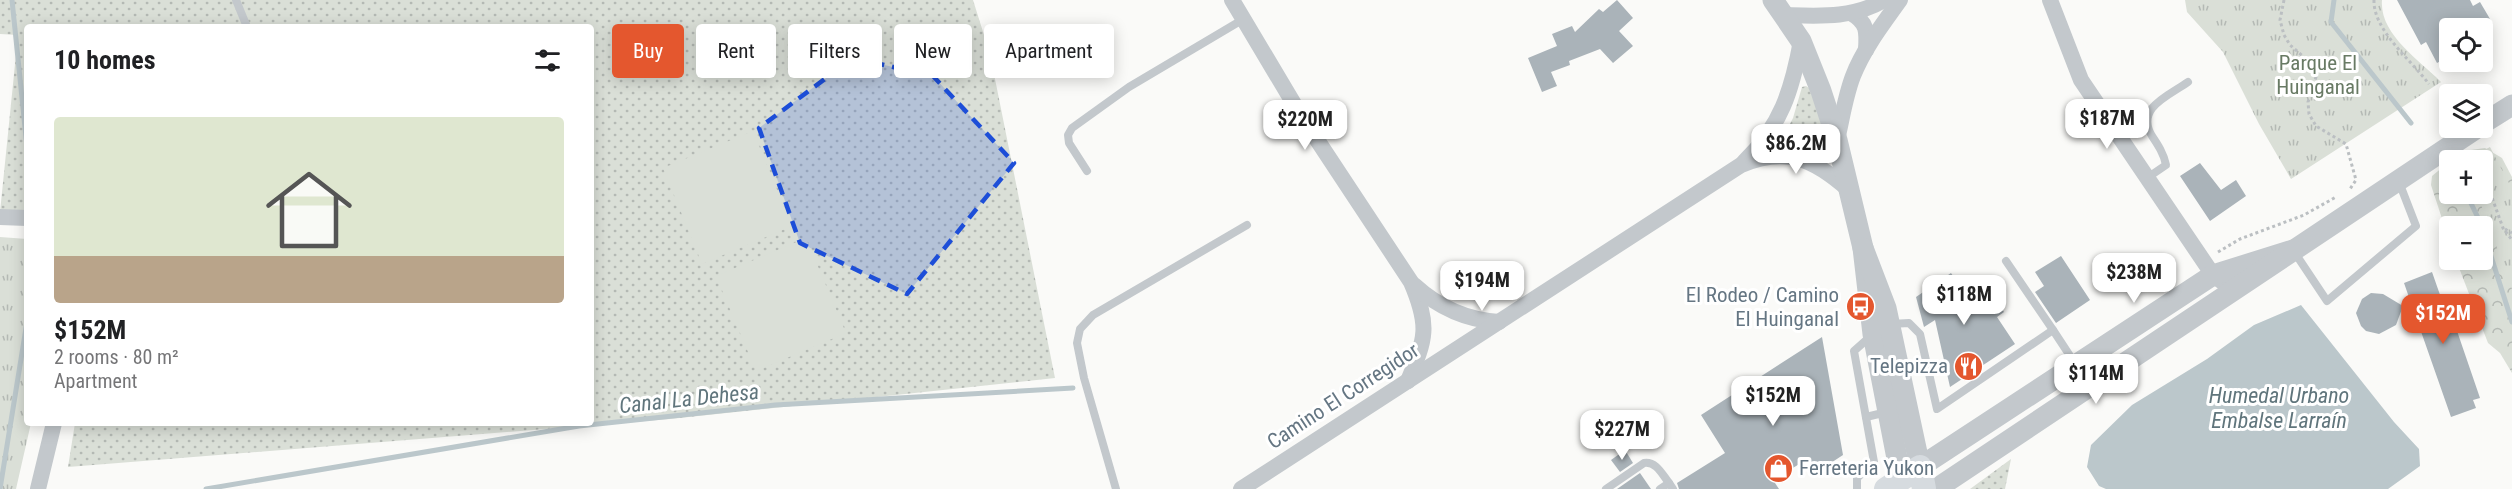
<!DOCTYPE html>
<html lang="en">
<head>
<meta charset="utf-8">
<style>
  body { margin:0; font-family:"Roboto Condensed",sans-serif; background:#f2f2f2; color:#202124; height:100vh; display:flex; flex-direction:column; font-size:22px; white-space:nowrap }
  * { box-sizing:border-box; margin:0 }
  p { font-size:20px; color:#757577 }
  .icon { flex:none; width:33px; height:33px; fill:none; stroke:currentColor; stroke-width:2; stroke-linecap:round; stroke-linejoin:round }
  .map { position:relative; flex:1; overflow:hidden }
  .details { position:absolute; left:24px; top:24px; width:570px; height:402px; display:flex; flex-direction:column; background:#fff; border-radius:6px; box-shadow:0 3px 15px #0003 }
  .details>* { flex:none }
  .guide { position:absolute; left:612px; top:24px; width:570px; height:54px; display:flex; gap:12px }
  .fabs { position:absolute; left:2439px; top:18px; display:grid; gap:12px }
  .fabs a { display:grid; place-items:center; width:54px; height:54px; border-radius:6px; background:#fff; box-shadow:0 3px 15px #0003; font-size:30px }
  .price { position:absolute; translate:-50% -51px; padding:0 14px; border-radius:12px; background:#fff; color:#222; font-size:20px; line-height:39px; filter:drop-shadow(0 2px 3px #0008) }
  .price::after { content:''; position:absolute; left:50%; top:36px; width:18px; height:14px; margin-left:-9px; background:inherit; clip-path:polygon(0 0,100% 0,50% 100%) }
  .price.selected { background:#e4572e; color:#fff }
  ul { padding:0; list-style:none }
  li { display:grid; align-content:center; gap:12px; height:318px; padding:0 30px }
  li+li { border-top:2px solid #e0e0e0 }
  li span { display:grid; place-items:center; height:186px; border-radius:6px; color:#555 }
  li>.icon { margin-inline-start:auto }
  span .icon { width:108px; height:108px; fill:#fffc; stroke-width:1 }
  li b { font-size:26px }
  h2 { display:flex; justify-content:space-between; align-items:center; height:72px; padding:0 30px; font-size:26px }
  .tag { padding:0 21px; border-radius:6px; background:#fff; box-shadow:0 3px 15px #0003; font-size:21px; line-height:54px }
  .tag.selected { background:#e4572e; color:#fff }
  .map>svg:first-child { display:block }
  .grass { fill:url(#grass-dots) }
  .forest { fill:url(#forest-crowns) }
  .park { fill:url(#park-tufts) }
  .pitch { fill:#dadfd7 }
  .water { fill:#bbc7cb }
  .lines { fill:none; stroke-linecap:round; stroke-linejoin:round }
  .stream { stroke:#bbc7cb; stroke-width:5 }
  .building { fill:#aab3b9 }
  .path { stroke:#bbbfc2; stroke-width:3; stroke-dasharray:3 3; stroke-linecap:butt }
  .service { stroke:#c3c8cc; stroke-width:8 }
  .minor { stroke:#c3c8cc; stroke-width:16 }
  .tertiary { stroke:#c3c8cc; stroke-width:21 }
  .secondary { stroke:#d6dbdf; stroke-width:24 }
  .marked { fill:#1d4ed8; fill-opacity:0.2; stroke:#1d4ed8; stroke-width:4.5; stroke-dasharray:12 8; stroke-linejoin:round }
  .labels { text-anchor:middle; stroke-width:6; stroke-linejoin:round; paint-order:stroke }
  .park-label { font-size:21px; fill:#687a64; stroke:#fff }
  .poi-label { font-size:21px; fill:#657683; stroke:#fff; text-anchor:end }
  .street-label { font-size:21px; fill:#657683; stroke:#fff }
  .water-label { font-size:22px; font-style:italic; fill:#60757c; stroke:#fff }
</style>
</head>
<body>
<div class="map">
<svg width="2512" height="489" viewBox="0 0 2512 489">
  <defs>
    <pattern id="grass-dots" width="8" height="8" patternUnits="userSpaceOnUse" patternTransform="scale(1.5)"><rect width="8" height="8" fill="#dadfd7"/><path d="M2 2h.1M6 6h.1" fill="none" stroke="#b4b9b4" stroke-width="1.8" stroke-linecap="round"/></pattern>
    <pattern id="forest-crowns" width="20" height="18" patternUnits="userSpaceOnUse" patternTransform="scale(1.5)"><rect width="20" height="18" fill="#dadfd7"/><path d="M2 6a3 3 0 1 1 6 0M12 15a3 3 0 1 1 6 0" fill="none" stroke="#b4b9b4"/></pattern>
    <pattern id="park-tufts" width="24" height="20" patternUnits="userSpaceOnUse" patternTransform="scale(1.5)"><rect width="24" height="20" fill="#dadfd7"/><path d="M3 7l-1-3M5 7V3M7 7l1-3M15 17l-1-3M17 17v-4M19 17l1-3" fill="none" stroke="#b4b9b4"/></pattern>
  </defs>
  <rect width="100%" height="100%" fill="#fafaf8"/>
  <!-- grass -->
  <g class="grass">
    <path d="M0 0H973L990 54 1055 378 670 419 68 467 75 423H591V27H27V213L0 212 18 35 0 34Z"/>
    <path d="M1806 86 1809 88 1821 119 1830 154 1829 157 1788 145 1782 140 1793 118 1802 87Z"/>
    <path d="M2011 459 2005 489H1970Z"/>
  </g>
  <!-- forest -->
  <path class="forest" d="M2485 148 2502 158 2512 177V373L2500 353 2488 343 2456 260H2482V226H2450L2449 240 2431 185 2432 176 2449 162 2450 194H2482V160H2452L2464 151Z"/>
  <!-- park -->
  <g class="park">
    <path d="M2185 0H2382C2379 34 2419 60 2441 82L2291 179 2259 124 2223 52 2187 12Z"/>
    <path d="M2490 147 2512 189V289L2477 194H2482V160H2465Z"/>
    <path d="M0 237 27 239V423H31L16 489H0Z"/>
  </g>
  <!-- pitch -->
  <g class="pitch">
    <path d="M753 131 792 226 702 264 663 168Z"/>
    <path d="M806 238 846 333 756 371 716 276Z"/>
  </g>
  <!-- water -->
  <path class="water" d="M2301 305 2394 422 2419 449 2420 466 2388 489H2106L2099 486 2087 467 2091 445 2132 405 2207 359 2254 325Z"/>
  <g class="lines">
    <!-- stream -->
    <g class="stream">
      <path d="M12 0 27 147"/>
      <path d="M2334 0 2331 22 2411 123"/>
      <path d="M2467 195 2482 226"/>
      <path d="M2482 228 2512 322"/>
      <path d="M0 489 27 322"/>
      <path d="M206 489 579 426 775 405 1073 388"/>
    </g>
  </g>
  <!-- building -->
  <g class="building">
    <path d="M1617 0 1633 18 1619 31 1633 46 1613 63 1600 49 1569 61 1570 65 1551 72 1557 86 1542 92 1528 58 1557 46 1552 34 1572 26 1575 32 1599 9 1603 12Z"/>
    <path d="M2397 0H2470L2473 6 2480 2 2493 24 2484 28H2450V56L2437 63 2426 42 2421 45Z"/>
    <path d="M2200 163 2221 190 2236 180 2246 196 2210 221 2180 176Z"/>
    <path d="M2061 256 2090 300 2056 323 2035 292 2044 286 2035 272Z"/>
    <path d="M2432 272 2452 329 2456 328 2480 398 2473 400 2476 408 2451 417 2404 283Z"/>
    <path d="M1951 273 1962 289 1971 284 1976 291 1986 285 2004 312 1997 317 2015 344 1950 387 1935 320 1924 327 1916 297Z"/>
    <path d="M2371 293 2383 294 2403 306 2396 325 2379 334 2366 331 2361 326 2356 313 2362 299Z"/>
    <path d="M1822 337 1843 455 1817 472 1811 464 1805 469 1801 463 1773 480 1779 489H1679L1677 483 1725 453 1701 415Z"/>
    <path d="M1625 450 1633 463 1620 472 1611 460Z"/>
    <path d="M1640 473 1651 489H1617Z"/>
  </g>
  <g class="lines">
    <!-- path -->
    <g class="path">
      <path d="M2284 0 2280 20 2284 35 2290 45 2313 65 2316 77 2308 102 2309 114 2316 126 2346 144 2356 180 2350 189"/>
      <path d="M2374 0C2373 30 2411 60 2429 84"/>
      <path d="M2476 151 2479 160"/>
      <path d="M2482 170 2503 228 2512 240"/>
      <path d="M2505 229 2512 233"/>
      <path d="M2218 252 2240 239 2304 215 2336 197"/>
    </g>
    <!-- service -->
    <g class="service">
      <path d="M236 0 247 27"/>
      <path d="M1087 171 1069 143 1068 135 1072 128 1129 87 1242 20"/>
      <path d="M2147 178 2166 165C2164 154 2158 145 2152 136 2135 108 2168 96 2188 82"/>
      <path d="M2293 250 2327 301 2416 226 2399 182"/>
      <path d="M2006 261 2053 330"/>
      <path d="M1891 324 1909 323 1920 334 1937 409 2053 330 2076 365"/>
      <path d="M1866 417 1887 412"/>
      <path d="M1116 489 1084 378 1077 343 1080 329 1093 315 1247 225"/>
      <path d="M1606 489 1644 463C1656 461 1662 474 1669 483"/>
      <path d="M1660 489 1669 483 1673 489"/>
      <path d="M1857 489V478L1874 462 1854 351 1872 335"/>
    </g>
    <!-- minor -->
    <g class="minor">
      <path d="M1232 0 1300 114 1411 282C1430 326 1426 338 1408 381"/>
      <path d="M2050 0 2081 80 2213 275 2235 291"/>
      <path d="M1851 13C1868 23 1867 32 1866 50"/>
      <path d="M1783 15C1818 16 1853 19 1884 0"/>
      <path d="M1837 140C1842 119 1845 97 1853 76 1864 48 1883 24 1900 0"/>
      <path d="M1744 162C1781 126 1792 90 1801 41"/>
      <path d="M0 217 27 218"/>
      <path d="M1414 285C1438 307 1466 320 1499 322"/>
      <path d="M38 489 54 423"/>
      <path d="M1241 489 1741 165C1787 146 1814 159 1849 190"/>
    </g>
    <!-- tertiary -->
    <g class="tertiary">
      <path d="M1773 0 1801 41 1821 91 1837 140 1863 248 1873 334 1901 479"/>
      <path d="M2482 124 2512 105"/>
      <path d="M1863 248 1886 308 1920 467 2213 275 2293 250"/>
      <path d="M1936 489 2477 128"/>
    </g>
    <!-- secondary -->
    <path class="secondary" d="M1886 489 1920 467 1924 489"/>
  </g>
  <!-- marked area -->
  <path class="marked" d="M853 58 933 76 1014 163 907 294 800 243 759 128Z"/>
  <!-- icons -->
  <defs>
    <symbol id="bus-disc" viewBox="-11 -11 22 22"><circle r="9.5" fill="#e4572e" stroke="#fff"/><path d="M-5-6H5V4H4V6H2V4H-2V6H-4V4H-5ZM-3.5-4V0h7V-4ZM-3.5 1.2v1.5H-2V1.2ZM2 1.2v1.5H3.5V1.2Z" fill="#fff"/></symbol>
    <symbol id="restaurant-disc" viewBox="-11 -11 22 22"><circle r="9.5" fill="#e4572e" stroke="#fff"/><path d="M-5-6h1v4h1v-4h1v4h1v-4h1v5L-1.5 .5V6h-2V.5L-5-1ZM5-6V6H3V1.5H1.5Q1.5-4 5-6Z" fill="#fff"/></symbol>
    <symbol id="shop-disc" viewBox="-11 -11 22 22"><circle r="9.5" fill="#e4572e" stroke="#fff"/><path d="M-5-2.5h2.3a2.7 3.5 0 0 1 5.4 0H5L5.5 6h-11ZM-1.5-2.5h3a1.5 2.3 0 0 0-3 0Z" fill="#fff"/></symbol>
  </defs>
  <g fill-rule="evenodd">
    <use href="#bus-disc" x="1844" y="290" width="33" height="33"/>
    <use href="#restaurant-disc" x="1952" y="350" width="33" height="33"/>
    <use href="#shop-disc" x="1762" y="452" width="33" height="33"/>
  </g>
  <g class="labels">
    <!-- park labels -->
    <g class="park-label">
      <text x="2318" y="70">Parque El<tspan x="2318" dy="24">Huinganal</tspan></text>
    </g>
    <!-- poi labels -->
    <g class="poi-label">
      <text x="1839" y="302">El Rodeo / Camino<tspan x="1839" dy="24">El Huinganal</tspan></text>
      <text x="1948" y="373">Telepizza</text>
      <text x="1799" y="475" text-anchor="start">Ferreteria Yukon</text>
    </g>
    <!-- street labels -->
    <g class="street-label">
      <text transform="translate(1343 396) rotate(-33)" y="7">Camino El Corregidor</text>
    </g>
    <!-- water labels -->
    <g class="water-label">
      <text x="2279" y="403">Humedal Urbano<tspan x="2279" dy="25">Embalse Larraín</tspan></text>
      <text transform="translate(689 398) rotate(-6)" y="8">Canal La Dehesa</text>
    </g>
  </g>
</svg>
<div class="fabs">
<a><svg class="icon" aria-label="locate" viewBox="0 0 24 24"><circle cx="12" cy="12" r="6"/><path d="M12 2v4M12 18v4M2 12h4M18 12h4"/></svg></a>
<a><svg class="icon" aria-label="layers" viewBox="0 0 24 24"><path d="M12 4l9 5-9 5-9-5zM3 14l9 5 9-5"/></svg></a>
<a>+</a>
<a>−</a>
</div>
<b class="price" style="left:2107px;top:150px">$187M</b>
<b class="price" style="left:1305px;top:151px">$220M</b>
<b class="price" style="left:1796px;top:175px">$86.2M</b>
<b class="price" style="left:2134px;top:304px">$238M</b>
<b class="price" style="left:1482px;top:312px">$194M</b>
<b class="price" style="left:1964px;top:326px">$118M</b>
<b class="price selected" style="left:2443px;top:345px">$152M</b>
<b class="price" style="left:2096px;top:405px">$114M</b>
<b class="price" style="left:1773px;top:427px">$152M</b>
<b class="price" style="left:1622px;top:461px">$227M</b>
<div class="guide">
<a class="tag selected">Buy</a>
<a class="tag">Rent</a>
<a class="tag">Filters</a>
<a class="tag">New</a>
<a class="tag">Apartment</a>
</div>
<section class="details">
<h2>10 homes<svg class="icon" aria-label="filters" viewBox="0 0 24 24"><path d="M4 7h16M4 17h16"/><circle cx="9" cy="7" r="2"/><circle cx="15" cy="17" r="2"/></svg></h2>
<ul>
<li><span style="background:linear-gradient(#dfe7d0 75%,#b9a48a 0)"><svg class="icon" aria-label="home" viewBox="0 0 24 24"><path d="M3 11l9-7 9 7M6 9v11h12V9"/></svg></span><div><b>$152M</b><p>2 rooms · 80 m²</p><p>Apartment</p></div></li>
</ul>
</section>
</div>
</body>
</html>
